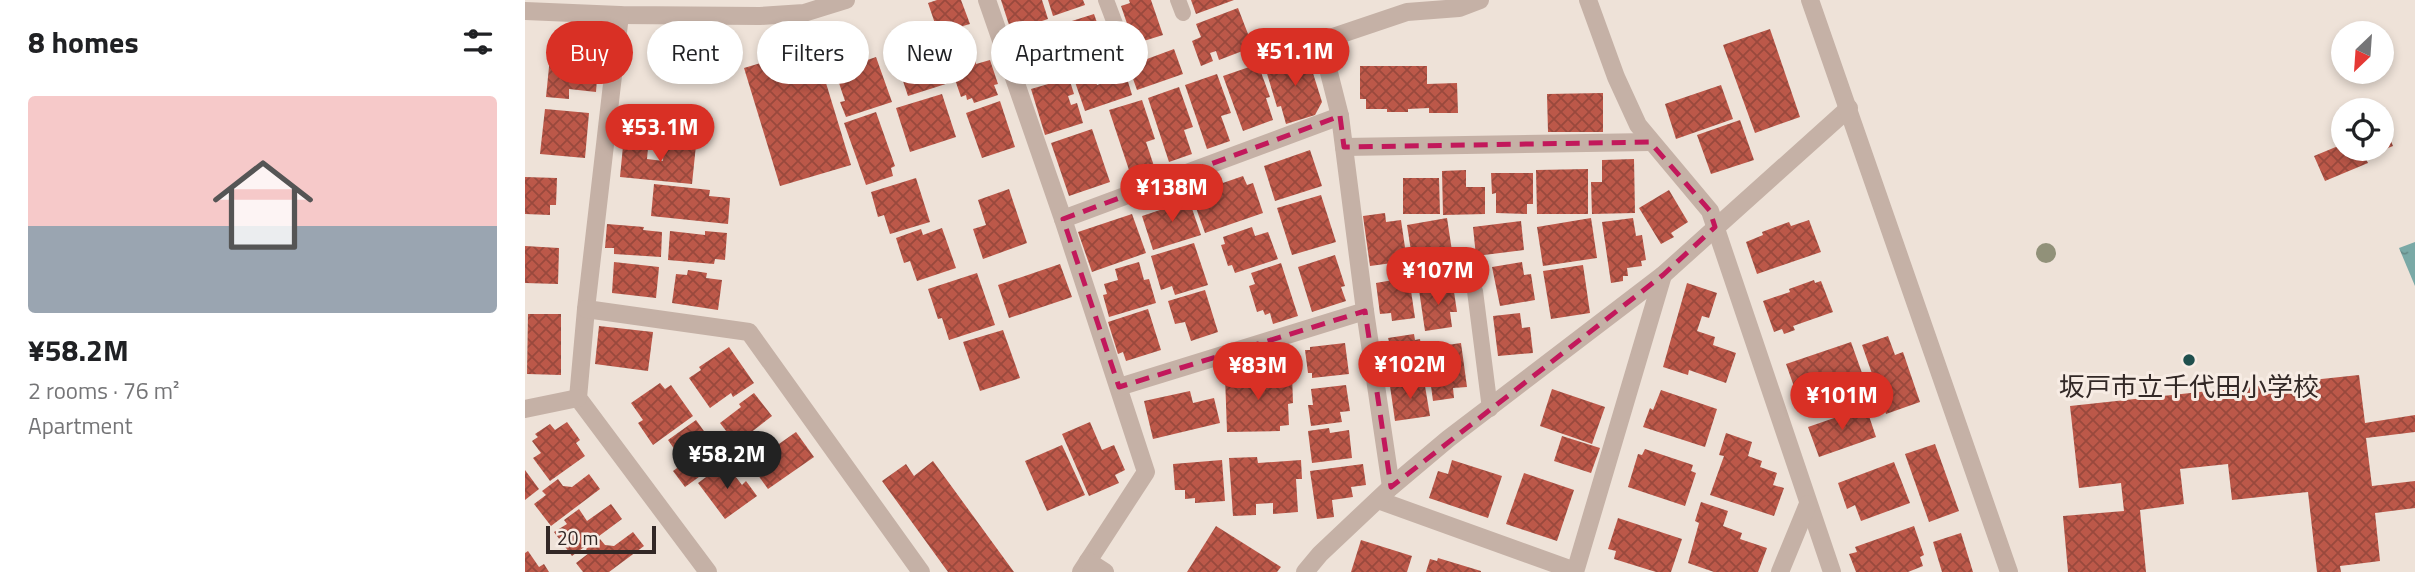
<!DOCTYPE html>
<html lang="en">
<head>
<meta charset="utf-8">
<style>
  body { margin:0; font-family:"Titillium Web","Noto Sans JP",sans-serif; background:#f6f6f6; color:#202124; height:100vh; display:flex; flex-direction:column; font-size:26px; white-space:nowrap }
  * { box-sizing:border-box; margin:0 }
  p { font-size:23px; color:#757577 }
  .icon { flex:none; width:38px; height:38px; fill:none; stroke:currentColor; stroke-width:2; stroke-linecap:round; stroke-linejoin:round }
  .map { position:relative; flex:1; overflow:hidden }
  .drawer { display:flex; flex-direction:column; background:#fff; width:525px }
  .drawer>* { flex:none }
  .hud { position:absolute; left:21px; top:21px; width:665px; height:63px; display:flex; gap:14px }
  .needle { width:46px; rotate:205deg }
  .fabs { position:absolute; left:1806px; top:21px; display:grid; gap:14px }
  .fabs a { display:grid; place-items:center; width:63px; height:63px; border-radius:50%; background:#fff; box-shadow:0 4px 10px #0003; font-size:35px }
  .scale { position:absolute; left:21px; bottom:18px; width:110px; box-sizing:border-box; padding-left:7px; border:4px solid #322826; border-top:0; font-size:19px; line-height:24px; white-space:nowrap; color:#322826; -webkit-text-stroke:5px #f7ece4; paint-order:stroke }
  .price { position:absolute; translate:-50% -60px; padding:0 16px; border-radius:24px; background:#d93025; color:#fff; font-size:23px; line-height:46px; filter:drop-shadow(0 2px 4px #0008) }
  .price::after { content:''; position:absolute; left:50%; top:42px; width:21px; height:16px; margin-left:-10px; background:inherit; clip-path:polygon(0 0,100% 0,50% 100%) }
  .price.active { background:#222; color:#fff }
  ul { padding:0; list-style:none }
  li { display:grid; align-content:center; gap:14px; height:371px; padding:0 28px }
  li+li { border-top:2px solid #e0e0e0 }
  li span { display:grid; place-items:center; height:217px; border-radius:7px; color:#555 }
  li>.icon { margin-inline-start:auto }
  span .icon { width:126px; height:126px; fill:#fffc; stroke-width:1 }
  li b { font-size:30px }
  h2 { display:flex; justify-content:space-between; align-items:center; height:84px; padding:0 28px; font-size:30px }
  .pill { padding:0 24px; border-radius:32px; background:#fff; box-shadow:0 4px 10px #0003; font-size:24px; line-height:63px }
  .pill.active { background:#d93025; color:#fff }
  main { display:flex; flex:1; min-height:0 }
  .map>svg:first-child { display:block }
  .water { fill:url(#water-ripples) }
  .building { fill:url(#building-cross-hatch) }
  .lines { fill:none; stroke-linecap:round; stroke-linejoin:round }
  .service { stroke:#c5b1a6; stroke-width:16 }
  .minor { stroke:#c5b1a6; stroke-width:18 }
  .tertiary { stroke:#c5b1a6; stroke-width:18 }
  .tree { fill:#919179 }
  .marked { fill:none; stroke:#c2185b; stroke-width:5; stroke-dasharray:14 9; stroke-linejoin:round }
  .poi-dot { fill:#1f4f4d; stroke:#f7ece4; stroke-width:2.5 }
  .labels { text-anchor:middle; stroke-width:6; stroke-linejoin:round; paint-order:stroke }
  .poi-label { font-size:26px; fill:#322826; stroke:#f7ece4 }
</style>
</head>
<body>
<main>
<section class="drawer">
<h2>8 homes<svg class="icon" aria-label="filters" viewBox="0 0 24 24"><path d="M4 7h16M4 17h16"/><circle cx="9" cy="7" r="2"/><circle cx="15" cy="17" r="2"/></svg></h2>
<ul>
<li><span style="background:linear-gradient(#f6c9c9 60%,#9aa5b1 0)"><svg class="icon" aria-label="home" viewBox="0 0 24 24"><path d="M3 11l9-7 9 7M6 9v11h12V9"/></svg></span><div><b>¥58.2M</b><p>2 rooms · 76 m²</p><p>Apartment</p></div></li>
</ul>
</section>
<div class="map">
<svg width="1890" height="572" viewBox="0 0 1890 572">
  <defs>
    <pattern id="water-ripples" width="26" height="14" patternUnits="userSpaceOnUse" patternTransform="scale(1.75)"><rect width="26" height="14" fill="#7aa9a6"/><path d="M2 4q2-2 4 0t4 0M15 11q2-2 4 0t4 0" fill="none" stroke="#658a87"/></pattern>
    <pattern id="building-cross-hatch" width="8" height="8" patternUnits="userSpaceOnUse" patternTransform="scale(1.75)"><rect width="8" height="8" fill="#bc5849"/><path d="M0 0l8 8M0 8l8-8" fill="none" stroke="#99493d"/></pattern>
  </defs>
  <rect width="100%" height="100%" fill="#eee2d8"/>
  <!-- water -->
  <path class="water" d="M1890 242V286L1874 248Z"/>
  <!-- building -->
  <g class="building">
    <path d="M412 0H436L445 24 438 26 444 44 420 53 403 3Z"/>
    <path d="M476 0H517L523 19 486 31Z"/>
    <path d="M523 0H558L560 5 528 16Z"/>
    <path d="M604 0H626L638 35 609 44 596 6 605 3Z"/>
    <path d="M666 0H709L671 14Z"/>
    <path d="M713 8 728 47 694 60 691 51 685 53 688 61 676 66 667 41 676 37 671 24Z"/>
    <path d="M569 14 575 31 570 33 577 52 543 63 531 26Z"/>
    <path d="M525 22 538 62 533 63 534 68 530 70 532 75 509 83 505 72 499 74 486 34Z"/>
    <path d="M1245 29 1275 117 1230 133 1198 45Z"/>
    <path d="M407 39 417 67 422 65 427 82 383 96 368 51Z"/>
    <path d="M290 47 326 165 255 186 219 68Z"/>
    <path d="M446 48 451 64 465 60 473 84 469 85 473 95 449 103 447 98 442 100 441 95 436 97 422 56Z"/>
    <path d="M649 49 658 74 612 90 602 62 620 55 622 59Z"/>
    <path d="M49 50 74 52 71 92 44 89V99L21 97 25 57 48 59Z"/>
    <path d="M782 54 797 102 790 115 761 124 756 106 752 107 740 67Z"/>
    <path d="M351 57 367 102 321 117 315 102 320 101 310 71Z"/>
    <path d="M733 64 745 97 741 98 748 120 718 131 698 76Z"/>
    <path d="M835 66H902V84L932 83 933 113H904V108L883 109V112H862V109H841V99H835Z"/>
    <path d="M692 74 706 113 696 116 705 141 682 149 660 85Z"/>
    <path d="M601 75 607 95 560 111 550 82 569 76 572 85Z"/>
    <path d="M544 78 549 94 543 96 546 105 552 103 558 123 520 135 506 89Z"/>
    <path d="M1196 85 1208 119 1151 139 1140 104Z"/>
    <path d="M654 87 668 127 659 130 667 154 644 162 623 98Z"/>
    <path d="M1078 93V132H1023L1022 94Z"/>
    <path d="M417 94 431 137 385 152 371 108Z"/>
    <path d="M617 100 630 139 621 142 629 166 605 173 584 110Z"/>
    <path d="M475 101 490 147 457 158 441 113Z"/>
    <path d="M20 109 64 113 60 158 15 154Z"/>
    <path d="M351 112 370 166 366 168 368 176 341 185 319 123Z"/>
    <path d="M1215 120 1229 160 1186 174 1172 135Z"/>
    <path d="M1860 127 1868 146 1846 155 1844 149H1857V129Z"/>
    <path d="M567 129 585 182 544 196 526 143Z"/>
    <path d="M139 142 171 145 167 184 95 177 98 146 123 148 122 159 138 161Z"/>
    <path d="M1818 144V149H1836L1843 163 1800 181 1789 156Z"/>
    <path d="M785 150 797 186 750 201 739 166Z"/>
    <path d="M1109 159 1110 213 1067 214 1066 182H1077V160Z"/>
    <path d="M1063 169V214H1012L1011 170Z"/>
    <path d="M941 170V187H960V214L918 215 917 171Z"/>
    <path d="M966 173H1008V204H1002V214L971 213V193L967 194Z"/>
    <path d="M718 176 722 185 728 183 738 213 680 233 666 194Z"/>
    <path d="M0 177 32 178 31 205H25V215L0 214Z"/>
    <path d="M391 178 405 222 365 234 359 215 353 217 346 192Z"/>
    <path d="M878 178H914L915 214H878Z"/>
    <path d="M129 184 185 190 184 196 205 198 203 224 126 216Z"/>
    <path d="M484 189 502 243 458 259 448 229 461 225 453 200Z"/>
    <path d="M1144 190 1163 222 1146 233 1149 237 1136 244 1114 208Z"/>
    <path d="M796 195 811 242 767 255 752 208Z"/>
    <path d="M663 197 676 235 628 250 617 216 635 210 634 206Z"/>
    <path d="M860 213 861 222 876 220 882 261 845 266 838 216Z"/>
    <path d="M607 214 621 253 567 272 553 232Z"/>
    <path d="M922 218 930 271 890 277 882 225Z"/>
    <path d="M1066 218 1072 258 1018 266 1012 227Z"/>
    <path d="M1108 218 1111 236 1117 235 1121 260 1116 261 1117 266 1102 268 1103 276H1098V281L1086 283 1077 222Z"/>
    <path d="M1284 220 1296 252 1232 274 1221 242 1238 235 1237 232 1264 222 1266 226Z"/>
    <path d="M996 221 999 250 951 256 948 227Z"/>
    <path d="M82 224 119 227 118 230 137 232 136 257 89 254V248H80Z"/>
    <path d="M727 227 730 236 743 232 753 259 710 273 707 265 703 266 696 245 700 244 698 237Z"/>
    <path d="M417 228 431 268 392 281 385 261 379 263 371 238 396 229 398 235Z"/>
    <path d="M145 231 180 235V231L202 233 200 260 190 259 189 264 143 260Z"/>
    <path d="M669 243 683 285 650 295 647 286 636 290 626 256Z"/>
    <path d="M0 246 34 248 33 284 0 283Z"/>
    <path d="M810 255 820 286 816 287 821 301 787 312 773 267Z"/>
    <path d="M89 262 134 267 131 298 87 293Z"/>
    <path d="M614 262 619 280 624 279 631 303 584 317 578 295 582 294 579 284 593 280 590 269Z"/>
    <path d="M997 262 999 275 1006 274 1010 300 975 306 967 267Z"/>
    <path d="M756 263 773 316 748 324 745 313 740 315 738 310 732 312 724 286 730 284 726 273Z"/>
    <path d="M535 264 547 297 484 318 473 285Z"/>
    <path d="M1058 265 1065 313 1026 319 1018 271Z"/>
    <path d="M163 270 182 273 181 278 197 280 193 310 147 303 151 274 162 275Z"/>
    <path d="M883 270 890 318 867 321 866 313 855 314 851 283 868 280 867 273Z"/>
    <path d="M452 273 470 325 424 340 417 318 413 319 403 289Z"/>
    <path d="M1289 280 1290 283 1296 281 1308 312 1268 326 1270 330 1259 334 1257 329 1249 332 1238 301 1265 292 1264 289Z"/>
    <path d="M1162 283 1192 293 1184 318 1177 316 1172 331 1190 337 1188 345 1211 353 1201 383 1164 370 1163 375 1138 367Z"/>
    <path d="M928 285 932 312H925L927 327 900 331 894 290Z"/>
    <path d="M680 290 693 332 666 341 660 322 650 324 643 301Z"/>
    <path d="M623 309 636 350 601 361 598 352 593 354 583 322Z"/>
    <path d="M995 313 997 328 1005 327 1008 353 973 356 968 316Z"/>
    <path d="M3 314H36V375L2 374Z"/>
    <path d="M74 326 128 332 123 371 70 364Z"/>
    <path d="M478 330 495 378 455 391 438 342Z"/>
    <path d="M889 334 890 340 895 339 900 370 887 371 888 376 877 378 875 369 864 371 860 345H865L863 338Z"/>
    <path d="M1363 336 1370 355 1378 352 1395 402 1361 414 1337 345Z"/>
    <path d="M1326 342 1337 373 1304 384 1306 389 1285 396 1283 391 1272 395 1261 364Z"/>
    <path d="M820 343 824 374 787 378V373H783L780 350H785V347Z"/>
    <path d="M936 343 942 387 928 388 929 398 908 401 901 348Z"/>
    <path d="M204 347 229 383 208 397 206 393 185 408 164 378 176 370 174 367Z"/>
    <path d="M743 370 744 376 767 375 768 403 763 404 764 425 755 426V431L702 432 700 376 722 375V371Z"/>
    <path d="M1834 375 1840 423 1890 415V432L1841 438 1847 486 1890 481V508L1850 513 1855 561 1815 566 1816 572H1792L1783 492 1707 500 1703 464 1655 469 1659 504 1615 510 1621 572H1543L1538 516 1599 511 1596 483 1554 488 1545 406Z"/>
    <path d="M899 380 905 416 870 421 865 386Z"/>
    <path d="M135 383 140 389 146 385 168 416 128 445 113 423 118 420 106 403Z"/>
    <path d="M821 385 825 411 815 412 817 422 786 426 783 405H788L786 389Z"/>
    <path d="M1027 389 1080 407 1067 444 1015 426Z"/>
    <path d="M1136 390 1192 409 1180 447 1118 427 1125 408 1128 410Z"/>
    <path d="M665 391 668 403 689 398 695 423 628 439 619 401Z"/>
    <path d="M229 393 247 416 211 444 195 423 216 407 214 404Z"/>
    <path d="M1341 407 1351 437 1294 457 1283 427Z"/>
    <path d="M171 420 199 459 160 487 148 471 159 463 143 440Z"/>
    <path d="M42 422 55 440 51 443 60 456 25 481 8 458 16 453 7 441 13 437 10 434 25 424 30 430Z"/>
    <path d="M565 422 577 450 589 445 600 470 590 475 594 483 564 496 537 434Z"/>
    <path d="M804 428 805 433 824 430 827 458 787 463 783 431Z"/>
    <path d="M271 432 289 457 243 489 225 464Z"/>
    <path d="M1201 433 1227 442 1223 456 1237 461 1235 467 1252 473 1248 485 1259 488 1249 516 1185 495 1199 456 1194 455Z"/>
    <path d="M1037 436 1075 448 1066 473 1029 461Z"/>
    <path d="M1410 444 1434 511 1404 522 1380 454Z"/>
    <path d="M537 445 560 495 522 511 500 461Z"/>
    <path d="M1120 449 1168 465 1166 471 1171 473 1160 506 1103 487 1113 454 1117 455Z"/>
    <path d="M732 457 733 463 776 460 777 479H771L773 512 748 514V503L731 504V515L708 516 704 458Z"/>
    <path d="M697 460 700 501 670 503V498L660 499V490H650L648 464Z"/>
    <path d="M927 460 977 476 963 518 904 498 913 471 923 474Z"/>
    <path d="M408 461 489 572H423L357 481 381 464 389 476Z"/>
    <path d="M1369 462 1385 503 1336 521 1330 505 1322 509 1313 483Z"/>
    <path d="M200 463 217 485 221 481 232 496 200 519 173 483Z"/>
    <path d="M838 464 841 485 826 487 828 497 807 500 809 517 792 519 785 471Z"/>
    <path d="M0 470 14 489 0 500Z"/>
    <path d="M999 473 1049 490 1032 541 981 524Z"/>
    <path d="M64 474 75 489 26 526 9 504 21 495 17 491 33 479 38 486 47 487Z"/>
    <path d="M1176 502 1203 511 1198 526 1217 533 1215 539 1242 548 1233 572H1189L1163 563 1174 523 1170 521Z"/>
    <path d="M86 504 97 519 47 556 29 532 42 524 39 520 54 509 62 521Z"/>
    <path d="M1093 518 1157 539 1146 572H1131L1089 559 1091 551 1083 549Z"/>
    <path d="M691 526 756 567 752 572H662Z"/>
    <path d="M1389 526 1399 555 1395 557 1398 566 1383 572H1331L1324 554 1332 552 1330 547Z"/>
    <path d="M108 532 119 546 84 572H58L51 563 64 553 61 549 75 539 80 545 89 546Z"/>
    <path d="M1436 533 1448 572H1417L1408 542Z"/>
    <path d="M836 540 887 556 882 572H826Z"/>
    <path d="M3 551 14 567 19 564 24 572H0V553Z"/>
    <path d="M913 558 956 571V572H901L905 559 912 561Z"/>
  </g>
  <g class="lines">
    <!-- service -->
    <g class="service">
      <path d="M581 0 592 29"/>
      <path d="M653 0 658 13"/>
      <path d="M950 291 965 409"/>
    </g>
    <!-- minor -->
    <g class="minor">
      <path d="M462 0 538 219 621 472 556 572"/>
      <path d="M1063 0 1091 77 1113 125 1185 211 1307 572"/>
      <path d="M0 11 95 15 235 16 279 13 321 0"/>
      <path d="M95 15 61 309 53 398 183 572"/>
      <path d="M819 147 1125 142"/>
      <path d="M538 219 815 116"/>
      <path d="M61 309 224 332 396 572"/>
      <path d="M594 387 840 311"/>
      <path d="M0 409 53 398"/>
      <path d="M866 487 840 311 815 116 796 41 882 12 934 8 955 0"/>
      <path d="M853 500 1050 571"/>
      <path d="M563 561 580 572"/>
      <path d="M780 572 795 554 866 487 923 439 1138 275 1324 108"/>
      <path d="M1050 572 1138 275"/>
      <path d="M1255 572 1283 504"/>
    </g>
    <!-- tertiary -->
    <path class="tertiary" d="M1285 0 1484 572"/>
  </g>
  <!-- trees -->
  <circle class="tree" cx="1521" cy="253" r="10"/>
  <!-- marked area -->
  <path class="marked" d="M815 116 819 147 1125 142 1185 211 1190 227 1138 275 866 487 840 311 594 387 538 219Z"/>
  <!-- markers -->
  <circle class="poi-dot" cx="1664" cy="360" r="7"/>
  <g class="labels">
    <!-- poi labels -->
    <g class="poi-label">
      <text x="1664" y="396">坂戸市立千代田小学校</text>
    </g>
  </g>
</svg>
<div class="fabs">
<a><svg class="needle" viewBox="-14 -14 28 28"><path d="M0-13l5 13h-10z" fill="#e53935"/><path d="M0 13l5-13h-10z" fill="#757577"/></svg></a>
<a><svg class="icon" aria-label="locate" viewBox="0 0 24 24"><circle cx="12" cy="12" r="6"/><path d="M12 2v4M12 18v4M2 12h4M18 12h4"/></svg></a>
</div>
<div class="scale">20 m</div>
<b class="price" style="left:770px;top:88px">¥51.1M</b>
<b class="price" style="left:135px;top:164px">¥53.1M</b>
<b class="price" style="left:647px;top:224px">¥138M</b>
<b class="price" style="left:913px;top:307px">¥107M</b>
<b class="price" style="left:885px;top:401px">¥102M</b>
<b class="price" style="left:733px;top:402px">¥83M</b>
<b class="price" style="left:1317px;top:432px">¥101M</b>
<b class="price active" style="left:202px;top:491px">¥58.2M</b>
<div class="hud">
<a class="pill active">Buy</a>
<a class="pill">Rent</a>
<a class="pill">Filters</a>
<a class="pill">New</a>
<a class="pill">Apartment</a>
</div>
</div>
</main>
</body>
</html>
